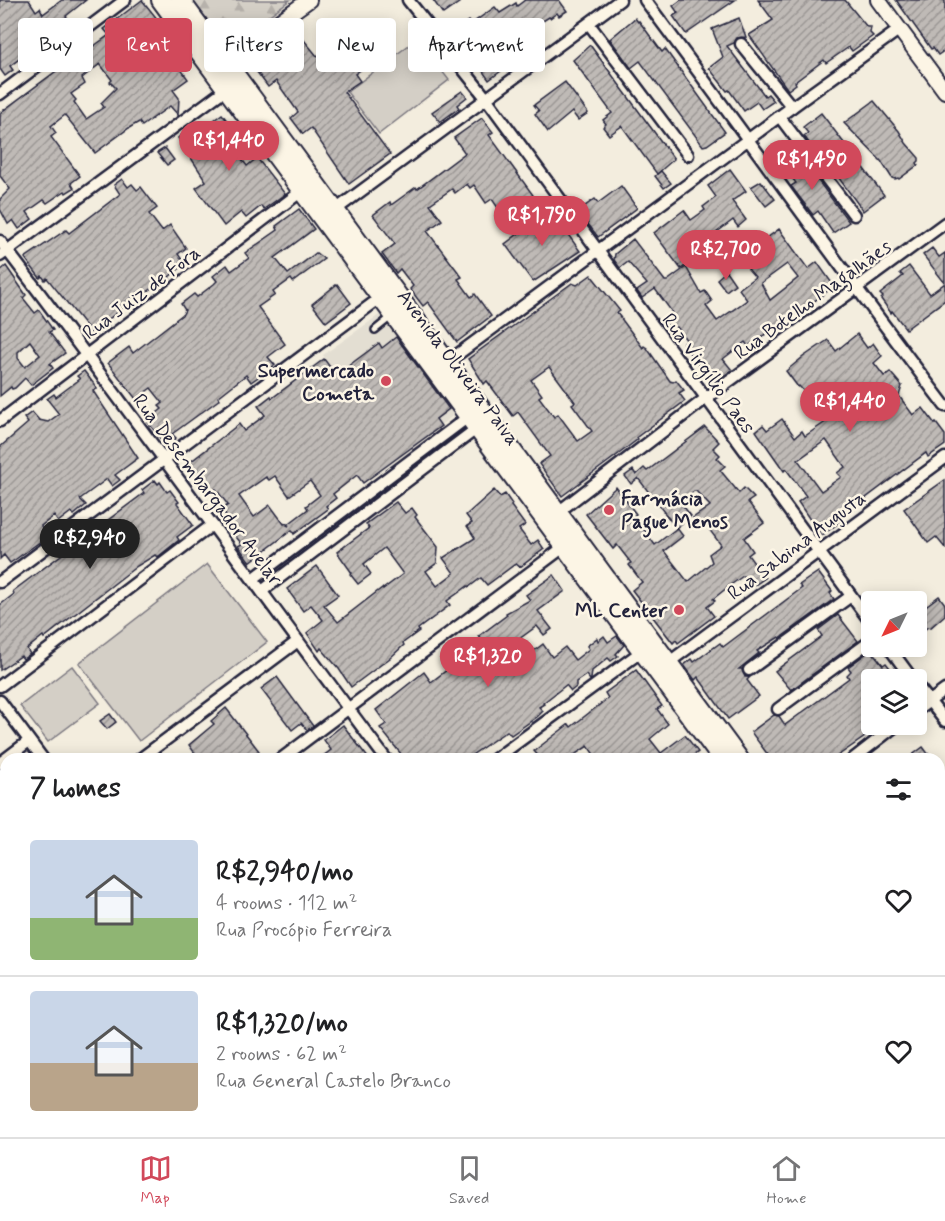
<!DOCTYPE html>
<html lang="en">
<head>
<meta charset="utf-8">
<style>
  body { margin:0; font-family:Mynerve,sans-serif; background:#f6f6f6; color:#202124; height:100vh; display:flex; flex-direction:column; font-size:22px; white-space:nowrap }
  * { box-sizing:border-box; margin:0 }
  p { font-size:20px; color:#757577 }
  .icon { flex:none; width:33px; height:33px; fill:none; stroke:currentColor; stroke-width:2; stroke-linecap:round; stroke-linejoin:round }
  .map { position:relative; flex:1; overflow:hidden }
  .side { position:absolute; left:0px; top:753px; width:945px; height:384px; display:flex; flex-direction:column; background:#fff; border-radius:18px 18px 0 0; box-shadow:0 3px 15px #0003 }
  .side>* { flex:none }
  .banner { position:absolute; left:18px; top:18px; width:600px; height:54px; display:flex; gap:12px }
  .needle { width:39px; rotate:227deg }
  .tools { position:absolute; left:861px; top:591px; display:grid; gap:12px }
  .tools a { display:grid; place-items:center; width:66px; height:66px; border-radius:6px; background:#fff; box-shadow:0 3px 15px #0003; font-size:30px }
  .price { position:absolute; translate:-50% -51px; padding:0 14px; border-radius:21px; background:#d1495b; color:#fff; font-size:20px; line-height:39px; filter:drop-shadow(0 2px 3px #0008) }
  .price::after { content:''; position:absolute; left:50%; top:36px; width:18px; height:14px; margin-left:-9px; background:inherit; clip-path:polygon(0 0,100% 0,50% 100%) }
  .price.active { background:#222; color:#fff }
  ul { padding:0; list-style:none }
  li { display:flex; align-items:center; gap:18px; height:150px; padding:0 30px }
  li+li { border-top:2px solid #e0e0e0 }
  li span { display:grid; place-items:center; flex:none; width:168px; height:120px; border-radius:6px; color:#555 }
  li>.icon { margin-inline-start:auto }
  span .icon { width:72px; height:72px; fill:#fffc; stroke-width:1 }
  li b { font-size:26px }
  h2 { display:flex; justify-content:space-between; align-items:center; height:72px; padding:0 30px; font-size:26px }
  .tag { padding:0 21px; border-radius:6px; background:#fff; box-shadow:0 3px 15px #0003; font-size:21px; line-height:54px }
  .tag.active { background:#d1495b; color:#fff }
  .dock { display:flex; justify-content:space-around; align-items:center; height:84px; border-top:2px solid #e0e0e0; background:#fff; font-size:16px; color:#757577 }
  .dock a { display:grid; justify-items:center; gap:3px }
  .dock .active { color:#d1495b }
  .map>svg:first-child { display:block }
  .built { fill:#e3ded2 }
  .grass { fill:#d4cfc6; stroke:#7b7880; stroke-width:1.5 }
  .forest { fill:url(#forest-firs); stroke:#7b7880; stroke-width:1.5 }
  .building { fill:url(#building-hatch); stroke:#22223b; stroke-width:1.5; fill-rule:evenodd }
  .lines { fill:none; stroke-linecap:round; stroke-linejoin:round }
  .service-casing { stroke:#22223b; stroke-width:10 }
  .minor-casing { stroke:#22223b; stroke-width:15 }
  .tertiary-casing { stroke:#22223b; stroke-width:18 }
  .primary-casing { stroke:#22223b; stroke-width:22 }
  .service { stroke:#fcf5e5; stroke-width:5 }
  .minor { stroke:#fcf5e5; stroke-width:10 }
  .tertiary { stroke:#fcf5e5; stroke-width:14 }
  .primary { stroke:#fcf5e5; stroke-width:18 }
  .poi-dot { fill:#d1495b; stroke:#fcf5e5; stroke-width:2 }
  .labels { text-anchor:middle; stroke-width:5; stroke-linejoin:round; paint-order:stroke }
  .street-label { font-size:20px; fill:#22223b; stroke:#fcf5e5 }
  .poi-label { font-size:20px; font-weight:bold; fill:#22223b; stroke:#fcf5e5; text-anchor:end }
</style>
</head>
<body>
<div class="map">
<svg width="945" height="1137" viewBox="0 0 945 1137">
  <defs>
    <pattern id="forest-firs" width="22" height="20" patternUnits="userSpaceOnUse" patternTransform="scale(1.5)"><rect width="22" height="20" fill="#d4cfc6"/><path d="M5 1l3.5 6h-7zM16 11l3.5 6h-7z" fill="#b6b1ab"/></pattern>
    <pattern id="building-hatch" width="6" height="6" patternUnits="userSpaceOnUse" patternTransform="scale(1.5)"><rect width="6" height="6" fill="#bfbab6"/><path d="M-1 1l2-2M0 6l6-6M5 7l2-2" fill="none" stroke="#9b9795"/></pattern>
  </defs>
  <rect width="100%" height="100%" fill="#f3edde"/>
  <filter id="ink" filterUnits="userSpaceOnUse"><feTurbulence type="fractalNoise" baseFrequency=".0167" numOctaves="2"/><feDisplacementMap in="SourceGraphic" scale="12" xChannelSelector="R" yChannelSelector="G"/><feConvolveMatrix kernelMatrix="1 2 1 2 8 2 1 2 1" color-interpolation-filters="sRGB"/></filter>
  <g filter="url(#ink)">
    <!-- built -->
    <path class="built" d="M379 315H382L454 415 363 483 325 432 360 406 323 355Z"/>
    <!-- grass -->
    <g class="grass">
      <path d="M417 39 449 80 379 134 347 92Z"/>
      <path d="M207 564 267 642 139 741 79 663Z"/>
      <path d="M72 666 100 703 48 742 20 706Z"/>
    </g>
    <!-- forest -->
    <path class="forest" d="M190 0H290L226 47Z"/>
    <!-- building -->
    <g class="building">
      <path d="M0 0H29L36 11 40 8 43 14 62 0H86L66 16 70 21 10 66 13 70 5 76 0 69Z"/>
      <path d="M142 0 158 20 160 18 183 51 173 58 188 79 173 90 179 98 178 115 170 106 142 126 139 122 129 128 95 153 65 115 51 126 56 133 51 137 80 176 71 183 74 188 66 193 65 191 47 203 44 200 27 212 32 219 19 229 13 220 8 224 0 209V199L10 189 0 176V113L90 46 91 48 109 35 104 29ZM136 37 148 54 132 66 119 49ZM100 64 112 80 110 82 116 88 101 103 104 107 86 119 74 102 76 100 71 94 85 84 82 78Z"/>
      <path d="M433 0H463L443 14Z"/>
      <path d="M525 0H559L567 11 559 16 557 13 550 18 549 17 518 37 528 51 489 80 479 66 484 62 472 45 467 48 454 31 468 21 471 24 495 7 500 13 516 3 517 6Z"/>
      <path d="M681 0H735L686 34 673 16 678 13 673 6Z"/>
      <path d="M758 0H845L867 27H871L870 33 873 36 852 51 849 47 826 63 824 60 795 82 796 84 788 90 749 35 773 20Z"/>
      <path d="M896 0H945V50L938 55 933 48 931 49Z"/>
      <path d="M635 18 638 22 639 21 662 52 665 49 725 132 707 145 703 146 640 61 631 68 610 39Z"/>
      <path d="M739 18 746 37 737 38 734 43 727 46 765 96 768 94 774 101 762 109 757 102 744 111 729 90 727 91 709 68 723 57 712 29Z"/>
      <path d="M374 21 393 46 355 74 360 81 344 92 390 154 349 184 311 128 303 134 291 118 298 112 276 81 268 87 248 60 255 55 260 62 278 49 276 46 280 43 277 38 295 29 317 56 349 30 354 36Z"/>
      <path d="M590 45 674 159 657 174 622 126 609 135 603 127 606 124 603 120 612 113 573 60Z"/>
      <path d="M565 82 588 113 578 120 572 112 548 132 535 114 539 111 534 105Z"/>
      <path d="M462 91 467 97 457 105 459 108 440 122 432 112Z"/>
      <path d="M874 101 899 131 906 143 919 158V161L917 163 918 165 899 179 898 178 895 179 892 178 881 161 844 123Z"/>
      <path d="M821 113 884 195 863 211 833 170 821 157 820 158 804 136 808 133 803 127Z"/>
      <path d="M222 114 244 143 235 150 247 166 257 158 285 194 264 209 261 206 246 218 241 212 224 226 196 188 206 181 178 138 189 129 190 131 194 128 198 132Z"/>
      <path d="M482 118 493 132 489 135 533 195 513 210 507 201 498 208 492 199 486 203 474 185 470 188 467 184 455 193 452 189 430 204 442 220 427 231 462 277 458 279 471 297 475 294 491 316 457 342 428 302 423 306 410 289 413 286 400 269 396 273 382 254 395 244 373 215 390 202 391 205 416 187 417 189 465 153 454 138Z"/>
      <path d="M792 146 849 222 833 233 818 211 813 215 791 186 796 183 785 169 782 172 776 164 791 154 788 149Z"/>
      <path d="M165 148 174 160 167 165 157 153Z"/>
      <path d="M730 169 746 191 732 201 746 220 738 227 733 220 708 239 713 245 681 269 654 233 684 210 691 220 705 210 703 207 716 197 708 186Z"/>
      <path d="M661 171 671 183 664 188 655 176Z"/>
      <path d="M122 179 128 187 132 184 137 190 141 187 157 208 149 214 162 231 170 225 186 248 178 254 185 264 169 277 170 279 161 286 159 283 142 296 139 292 123 304 125 307 106 321 109 325 94 336 47 278 45 280 42 276 40 278 25 258 66 230 69 233 120 194 114 185Z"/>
      <path d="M761 181 775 199 766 206 751 187Z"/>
      <path d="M621 186 637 208 598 237 578 211 595 199 598 203Z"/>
      <path d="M299 209 314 229 275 258 288 274 316 253 324 259 293 282 291 279 273 292 275 295 258 307 285 344 268 357 275 365 251 382 246 375 218 397 220 399 172 434 176 438 166 446 147 421 162 409 159 406 163 403 151 388 136 399 108 363 129 347 133 353 183 314 185 310 181 304 194 294 197 297 214 284 217 281 213 276 227 265 231 271 249 258 245 253 278 230 276 226Z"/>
      <path d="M547 212 561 231 564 229 580 251 533 282 505 244Z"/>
      <path d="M779 229 808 269 817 262 834 286 808 306 810 309 801 315 798 312 748 346 745 342 723 359 732 370 712 384 683 344 687 341 677 327 671 331 665 323 671 319 668 315 672 312 655 289 642 298 637 291 647 284 628 262 620 268 614 260 615 254 633 239 665 281H667L686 267 701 293 705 291 712 301 706 306 717 321 747 300 739 289 755 277 748 269 761 260 752 249ZM787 264 798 278 770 300 761 283Z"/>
      <path d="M932 248 939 257 945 253V300L906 329 892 311 891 313 881 299 883 297 880 294 903 276 900 273 909 266 930 294 945 283 923 255Z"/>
      <path d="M6 266 26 295 23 298 35 313 39 310 53 330 49 332 65 353 50 364 53 368 31 385 25 378 15 388 12 389 11 387 0 396V271ZM30 341 40 355 25 367 18 358V352Z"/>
      <path d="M726 271 735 284 726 291 717 279Z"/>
      <path d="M591 275 620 311 617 313 643 348 644 346 647 348 670 381 673 382 676 380 684 390 679 393 685 401 637 437 638 439 620 453 562 496 539 464 550 456 518 412 513 416 487 381 484 384 468 359 572 283 577 285ZM549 367 575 402 572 404 592 431 578 441 558 414 554 417 539 397 542 395 531 380Z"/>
      <path d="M337 284 351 303 326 322 312 304Z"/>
      <path d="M857 334 867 348 873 343 882 356 874 363 884 376 890 372 902 386 899 396 913 415 923 408 935 424 936 423 945 435V445L928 457 926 453 838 519 840 522 821 536 798 502 806 496 786 469 784 471 756 431 763 425 767 430 782 419 795 437 802 431 805 436 833 417 832 416 849 403 839 389 822 402 816 394 810 398 799 386 798 387 786 371 803 357 828 340 836 351ZM826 440 845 467 837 473 841 477 821 491 798 460Z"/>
      <path d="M396 337 449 409 436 419 441 426 363 483 357 475 333 494 336 498 326 506 328 509 294 534 292 530 250 562 238 546 242 544 225 524 228 522V518L221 510 228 505 216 489 211 493 189 463 239 424 244 431 265 415 258 406 271 396 272 398 324 359 336 375 379 343 382 348ZM275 476 289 496 310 481 320 495 306 506 308 509 287 525 289 526 286 523 284 524 270 505 254 517 239 496 266 477 269 480Z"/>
      <path d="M84 371 97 388 93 391 138 458 115 475 120 480 112 486 107 479 80 499 86 505 74 515 71 512 58 522 54 516 41 526 48 536 16 559 10 563 4 555 0 559V447L28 423 24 418 32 412 39 420 48 422 59 414 47 399 54 394 56 397 80 379 77 376Z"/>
      <path d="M705 427 719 442 713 448 720 455 717 458 725 466 720 470 739 493 744 488 754 498 748 502 764 523 744 538 753 551 748 555 765 578 752 587 743 576 728 587 713 599 715 601 707 607 714 616 678 643 676 640 673 643 632 590 642 582 629 565 631 563 617 545 613 549 586 514 616 487 636 514 634 516 655 545 677 528 683 536 664 551 688 582 712 562 709 554 721 545 703 521 698 525 693 518 710 506 696 491H694L680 502 691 516 676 528 638 478 631 484 625 476 633 470 636 475 644 468 647 471Z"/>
      <path d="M155 480 158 484 160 482 167 492 170 490 179 502 177 503 193 525 177 537 179 540 159 556 157 557 155 555 137 566 44 638 43 636 27 649 30 654 23 659 21 656 0 670V605L14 594 13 591 144 493 142 490Z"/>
      <path d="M945 480V548L936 537 928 543 904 509Z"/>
      <path d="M494 490 500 497 505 494 512 504 511 506 525 525 519 529 531 545 538 540 544 549 520 567 516 564 514 565 487 585 481 578 469 587 468 586 447 601 450 605 418 629 419 631 403 643 404 645 390 658 351 687 339 669 321 648 319 651 307 633 323 620 311 605 303 611 287 589 317 566 338 595 324 605 338 622 382 588 383 589 403 574 384 548 364 564 371 574 358 584 350 574 352 573 337 552 369 528 366 524 396 502 405 513 412 508 417 515 415 517 438 547 437 563 426 571 437 586 454 573 443 558 475 538 467 526 472 523 466 515Z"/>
      <path d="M818 572 832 591 830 593 834 599 780 638 779 637 757 651 759 653 739 669H742L745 677H750L747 680 759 696 728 719 698 677 695 680 684 665 692 659 694 662 720 643 723 647 802 588 799 585Z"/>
      <path d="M554 575 565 591 538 611 552 629 544 635 537 626 511 645 522 660 543 644 552 657 565 647 575 660 589 649 587 646 597 638 598 641 604 636 608 642 617 636 624 645 616 654 618 656 611 661 608 658 592 671 591 679 590 680 586 675 576 682V687L571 691 566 685 543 703 544 704 539 707 543 711 537 717 511 735 507 731 498 737 472 755 475 759H405L380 728 386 724 376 710 424 672 431 682 448 669 441 660 459 647 466 657 484 644 479 636 507 615 506 613 530 600 526 595Z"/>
      <path d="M939 596 945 604V615L930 628 928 627 916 636V599L923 608Z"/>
      <path d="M838 615 858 641 791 690 775 671 822 636 818 630Z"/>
      <path d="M871 650 883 665 886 663 893 672 883 680H872V725L875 730 833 759H771L751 732 774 715 779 716 785 725 849 678 847 675 851 671 848 667Z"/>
      <path d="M636 670 662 706 657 709 668 724 650 739 661 753 685 735 698 752 689 759H597L588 746 568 759H541L534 751 569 724 571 727 608 698 605 693Z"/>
      <path d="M277 677 313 726 307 730 301 723 292 730 261 689Z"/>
      <path d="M226 708 259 751 250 759H199L189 745 214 724 211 721Z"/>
      <path d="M110 714 116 722 107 729 100 721Z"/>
      <path d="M343 725 352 737 369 759H319L331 750 324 740Z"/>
      <path d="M923 747 932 759H907Z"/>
    </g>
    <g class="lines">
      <defs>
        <path id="service" d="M375 330 391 317"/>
        <g id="minor">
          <path d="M408 0 486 98 872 624"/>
          <path d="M645 0C746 135 843 272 945 406"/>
          <path d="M589 24 688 155"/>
          <path d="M741 44 792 107"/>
          <path d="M0 94 125 0"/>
          <path d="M779 116 854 215"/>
          <path d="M334 211 620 0"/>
          <path d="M0 241C131 412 257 587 386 759"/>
          <path d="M0 256 226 89"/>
          <path d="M446 363 792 107 900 29"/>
          <path d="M0 421 303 190"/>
          <path d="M557 513 705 399 945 223"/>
          <path d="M253 579 468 417"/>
          <path d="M0 582 384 295"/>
          <path d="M262 591 476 429"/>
          <path d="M888 646 913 680"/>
          <path d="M668 663 945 458"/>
          <path d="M749 670 851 596"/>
          <path d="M916 684 945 721"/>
          <path d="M0 686 212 525"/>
          <path d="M0 701 43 759"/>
          <path d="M778 709 872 640"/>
          <path d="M916 711 945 690"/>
          <path d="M140 759 298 641"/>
          <path d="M281 759 565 546"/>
          <path d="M495 759 642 651"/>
          <path d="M853 759 898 724"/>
          <path d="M0 763 29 741"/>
          <path d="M0 1130 6 1126"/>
          <path d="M319 1131 323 1137"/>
          <path d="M663 1131 667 1137"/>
          <path d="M51 1137 58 1131"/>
          <path d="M208 1137 216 1131"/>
          <path d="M426 1137 434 1131"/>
        </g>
        <g id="tertiary">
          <path d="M878 0 945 91"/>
          <path d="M218 65 309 0"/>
          <path d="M939 930 945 926"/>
          <path d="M680 1137 687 1131"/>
        </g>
        <g id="primary">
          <path d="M161 0 722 759"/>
          <path d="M180 0 739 759"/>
          <path d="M939 1032 945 1039"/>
          <path d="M939 1053 945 1061"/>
        </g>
      </defs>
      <!-- service casing -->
      <use href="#service" class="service-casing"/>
      <!-- minor casing -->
      <use href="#minor" class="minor-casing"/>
      <!-- tertiary casing -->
      <use href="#tertiary" class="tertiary-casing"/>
      <!-- primary casing -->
      <use href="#primary" class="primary-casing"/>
      <!-- service -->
      <use href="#service" class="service"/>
      <!-- minor -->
      <use href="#minor" class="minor"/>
      <!-- tertiary -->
      <use href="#tertiary" class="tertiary"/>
      <!-- primary -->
      <use href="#primary" class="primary"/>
    </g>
  </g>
  <!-- markers -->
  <g class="poi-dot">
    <circle cx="386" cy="381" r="6"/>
    <circle cx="609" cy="510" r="6"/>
    <circle cx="679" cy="610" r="6"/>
  </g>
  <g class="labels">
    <!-- street labels -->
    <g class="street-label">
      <text transform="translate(141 292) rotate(-37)" y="7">Rua Juiz de Fora</text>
      <text transform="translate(812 299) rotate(-36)" y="7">Rua Botelho Magalhães</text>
      <text transform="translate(459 367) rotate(53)" y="7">Avenida Oliveira Paiva</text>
      <text transform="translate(709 373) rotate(54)" y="7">Rua Virgílio Paes</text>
      <text transform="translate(208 489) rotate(53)" y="7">Rua Desembargador Avelar</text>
      <text transform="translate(796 545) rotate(-37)" y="7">Rua Sabina Augusta</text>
    </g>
    <!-- poi labels -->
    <g class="poi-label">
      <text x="374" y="377">Supermercado<tspan x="374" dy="23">Cometa</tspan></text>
      <text x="621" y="505" text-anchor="start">Farmácia<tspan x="621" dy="23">Pague Menos</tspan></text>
      <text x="667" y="617">ML Center</text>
    </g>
  </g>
</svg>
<div class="tools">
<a><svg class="needle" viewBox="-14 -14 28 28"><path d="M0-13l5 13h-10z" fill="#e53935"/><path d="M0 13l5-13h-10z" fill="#757577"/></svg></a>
<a><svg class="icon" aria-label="layers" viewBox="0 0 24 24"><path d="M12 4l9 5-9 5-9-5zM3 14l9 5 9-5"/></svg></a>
</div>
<b class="price" style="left:229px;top:172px">R$1,440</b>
<b class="price" style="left:812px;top:191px">R$1,490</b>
<b class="price" style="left:542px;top:247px">R$1,790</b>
<b class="price" style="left:726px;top:281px">R$2,700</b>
<b class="price" style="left:850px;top:433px">R$1,440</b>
<b class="price active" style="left:90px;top:570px">R$2,940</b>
<b class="price" style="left:488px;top:688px">R$1,320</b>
<div class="banner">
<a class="tag">Buy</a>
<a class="tag active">Rent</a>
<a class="tag">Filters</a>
<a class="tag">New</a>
<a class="tag">Apartment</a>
</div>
<section class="side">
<h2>7 homes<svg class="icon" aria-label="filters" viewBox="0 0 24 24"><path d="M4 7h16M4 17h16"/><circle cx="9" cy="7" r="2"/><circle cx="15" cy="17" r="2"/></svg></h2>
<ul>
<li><span style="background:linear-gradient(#c9d6e8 65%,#8fb573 0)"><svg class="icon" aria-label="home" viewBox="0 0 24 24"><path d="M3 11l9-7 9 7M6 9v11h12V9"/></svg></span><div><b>R$2,940/mo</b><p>4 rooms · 112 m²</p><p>Rua Procópio Ferreira</p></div><svg class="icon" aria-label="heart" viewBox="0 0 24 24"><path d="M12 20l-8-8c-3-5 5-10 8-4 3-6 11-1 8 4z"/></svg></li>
<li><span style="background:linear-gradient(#c9d6e8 60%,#b9a48a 0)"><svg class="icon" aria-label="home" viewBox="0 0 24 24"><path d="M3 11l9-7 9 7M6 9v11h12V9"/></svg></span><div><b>R$1,320/mo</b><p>2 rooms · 62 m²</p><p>Rua General Castelo Branco</p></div><svg class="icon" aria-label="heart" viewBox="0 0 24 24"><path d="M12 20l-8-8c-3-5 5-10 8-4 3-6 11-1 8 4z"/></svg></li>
</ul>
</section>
</div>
<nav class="dock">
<a class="active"><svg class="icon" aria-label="map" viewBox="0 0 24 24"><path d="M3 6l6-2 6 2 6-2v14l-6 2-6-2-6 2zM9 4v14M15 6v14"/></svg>Map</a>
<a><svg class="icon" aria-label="saved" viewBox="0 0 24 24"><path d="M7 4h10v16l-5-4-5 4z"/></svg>Saved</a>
<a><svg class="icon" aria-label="home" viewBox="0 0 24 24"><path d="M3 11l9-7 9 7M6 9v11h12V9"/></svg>Home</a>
</nav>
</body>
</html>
